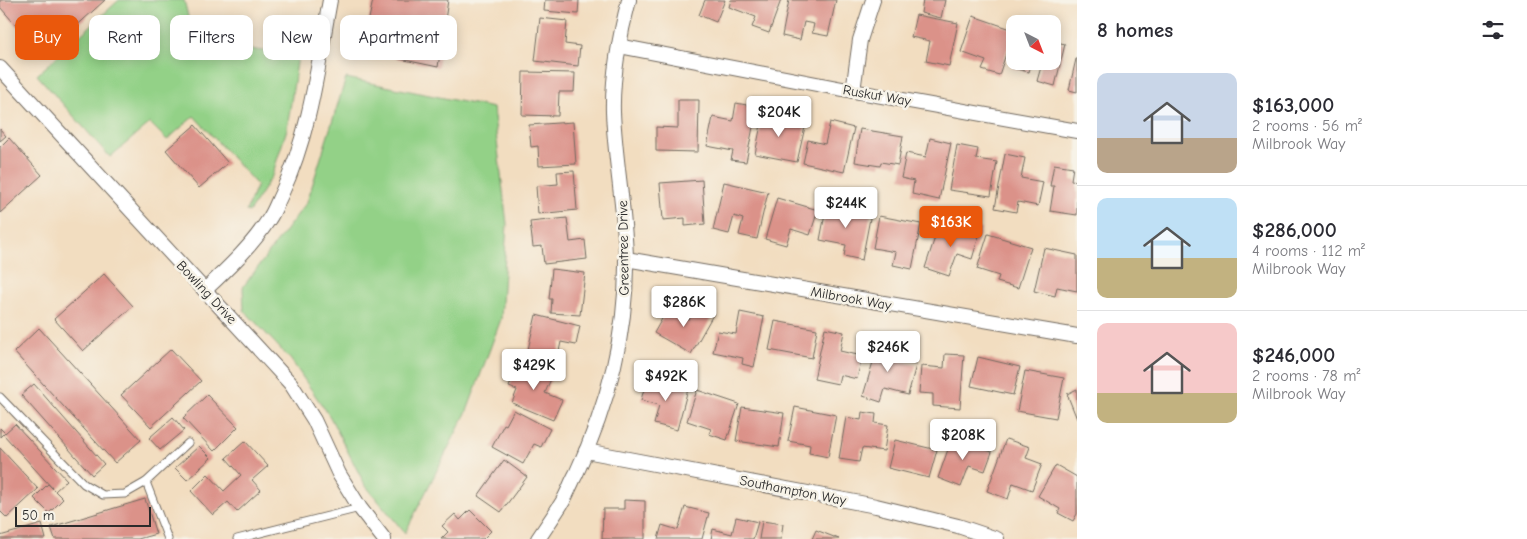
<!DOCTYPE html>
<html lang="en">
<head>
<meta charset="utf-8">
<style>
  body { margin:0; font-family:"Comic Neue",sans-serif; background:#f7f7f7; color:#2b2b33; height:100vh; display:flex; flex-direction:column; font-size:19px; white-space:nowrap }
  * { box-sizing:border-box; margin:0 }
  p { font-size:16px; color:#7c7c81 }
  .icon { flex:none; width:28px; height:28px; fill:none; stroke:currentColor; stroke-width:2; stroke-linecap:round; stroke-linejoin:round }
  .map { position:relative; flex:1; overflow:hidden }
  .sheet { display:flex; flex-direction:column; background:#fff; width:450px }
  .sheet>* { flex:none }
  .guide { position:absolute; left:15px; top:15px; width:475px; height:45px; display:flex; gap:10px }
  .needle { width:32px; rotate:138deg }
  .tools { position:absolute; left:1006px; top:15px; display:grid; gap:10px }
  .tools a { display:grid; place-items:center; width:55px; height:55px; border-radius:10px; background:#fff; box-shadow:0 2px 12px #0003; font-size:25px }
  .scale { position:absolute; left:15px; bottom:12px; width:136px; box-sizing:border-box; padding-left:5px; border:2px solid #2b2b2b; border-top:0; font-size:14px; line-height:18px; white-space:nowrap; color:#2b2b2b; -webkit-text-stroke:4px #f7f3e8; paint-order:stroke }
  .price { position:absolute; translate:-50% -42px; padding:0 11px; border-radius:5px; background:#fff; color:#222; font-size:16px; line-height:32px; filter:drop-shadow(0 1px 2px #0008) }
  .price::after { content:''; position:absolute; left:50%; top:30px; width:15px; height:11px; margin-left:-8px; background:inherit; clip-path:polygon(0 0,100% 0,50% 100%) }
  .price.on { background:#ea580c; color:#fff }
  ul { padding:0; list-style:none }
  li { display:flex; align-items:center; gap:15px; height:125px; padding:0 20px }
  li+li { border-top:1px solid #e1e1e2 }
  li span { display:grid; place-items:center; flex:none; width:140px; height:100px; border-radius:10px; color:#555 }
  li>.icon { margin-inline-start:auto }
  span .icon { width:60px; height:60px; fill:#fffc; stroke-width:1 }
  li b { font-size:21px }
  h2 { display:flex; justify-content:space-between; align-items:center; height:60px; padding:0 20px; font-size:21px }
  .chip { padding:0 18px; border-radius:10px; background:#fff; box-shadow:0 2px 12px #0003; font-size:18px; line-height:45px }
  .chip.on { background:#ea580c; color:#fff }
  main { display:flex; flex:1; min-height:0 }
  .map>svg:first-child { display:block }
  .green { fill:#93d187; stroke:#5f7e59 }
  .building { fill:#db9289 }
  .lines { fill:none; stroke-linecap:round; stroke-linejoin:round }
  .lane-casing { stroke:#71695f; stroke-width:9 }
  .street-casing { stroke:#71695f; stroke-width:16 }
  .lane { stroke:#fff; stroke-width:7 }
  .street { stroke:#fff; stroke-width:14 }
  .labels { text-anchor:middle; stroke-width:5; stroke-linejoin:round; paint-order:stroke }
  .street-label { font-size:14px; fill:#2b2b2b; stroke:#f7f3e8 }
</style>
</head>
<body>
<main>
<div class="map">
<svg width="1077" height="539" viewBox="0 0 1077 539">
  <rect width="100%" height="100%" fill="#f7f3e8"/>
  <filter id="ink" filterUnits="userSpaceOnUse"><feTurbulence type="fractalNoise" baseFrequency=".02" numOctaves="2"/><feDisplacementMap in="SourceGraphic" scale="10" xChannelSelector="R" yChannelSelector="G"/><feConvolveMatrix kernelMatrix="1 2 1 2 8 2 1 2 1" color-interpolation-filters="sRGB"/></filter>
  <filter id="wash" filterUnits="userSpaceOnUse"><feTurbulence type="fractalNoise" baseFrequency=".0096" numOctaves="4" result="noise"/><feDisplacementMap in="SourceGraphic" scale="20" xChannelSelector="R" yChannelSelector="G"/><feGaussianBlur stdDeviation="1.12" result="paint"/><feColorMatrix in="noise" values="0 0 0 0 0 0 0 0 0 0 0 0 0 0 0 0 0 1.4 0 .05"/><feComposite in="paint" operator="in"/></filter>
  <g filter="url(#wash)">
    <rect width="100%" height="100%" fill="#f2ddc0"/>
    <!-- green -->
    <g class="green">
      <path d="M119 0H184L194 41 298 56 287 129 272 176 249 212 246 211 257 185 194 116 167 140 150 123 110 157 37 75Z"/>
      <path d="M346 78 493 108 507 224 501 319 467 411 405 533 365 485 330 417 291 360 244 310 243 287 307 202Z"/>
    </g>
    <g id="blocks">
      <!-- building -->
      <g class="building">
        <path d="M0 0H105L49 51 25 26 20 30 0 7Z"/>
        <path d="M373 0H448L438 67 362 51Z"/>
        <path d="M545 0H579L578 14 544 11Z"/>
        <path d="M705 0H725L716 22 699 15Z"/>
        <path d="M731 0H781L769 33 752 27 756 17 729 7Z"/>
        <path d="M789 0H836L828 36 812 33 814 24 804 22 800 40 782 36Z"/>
        <path d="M923 0H945L941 18 921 13Z"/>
        <path d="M916 15 958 23 949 66 926 61 930 41 911 37Z"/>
        <path d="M973 16 1014 30 999 75 982 70 986 61 961 52Z"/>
        <path d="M540 18 567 21 565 44 580 46 578 66 535 61Z"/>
        <path d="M1052 41 1065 44 1055 86 1037 81 1041 67 1031 64 1029 72 1012 68 1014 61H1052Z"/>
        <path d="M1076 59H1077V92L1069 90Z"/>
        <path d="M523 72 575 73 574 92H559L558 116 522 115Z"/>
        <path d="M678 100H699L698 152 656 151V127L678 128Z"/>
        <path d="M736 103 757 107 746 162 731 160 733 151 707 146 713 117 733 121Z"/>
        <path d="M764 110 783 114 782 122 805 127 797 162 755 154Z"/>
        <path d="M573 122 576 164 539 166 538 146 531 147 529 125Z"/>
        <path d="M830 122 854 128 844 172 803 163 808 140 825 144Z"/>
        <path d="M195 125 228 163 199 188 166 150Z"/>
        <path d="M0 129 6 136 0 141Z"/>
        <path d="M860 129 903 136 898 165 881 162 880 166 855 162Z"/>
        <path d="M9 138 42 175 0 213V147Z"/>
        <path d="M930 138 951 143 939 200 912 194 914 181 901 178 906 153 926 157Z"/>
        <path d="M957 145 978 149 976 159 997 162 991 196 949 190Z"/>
        <path d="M1005 154 1025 158 1021 178 1043 182 1038 206 1018 202 1016 212 995 208Z"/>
        <path d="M1054 164 1073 167 1071 180 1077 181V215L1050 211 1054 186H1050Z"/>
        <path d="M574 171 577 210 538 214 536 186 558 184 557 172Z"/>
        <path d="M702 180 705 224 685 226V218L663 220 660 183Z"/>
        <path d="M724 182 768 192 757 239 739 235 743 219 734 216 729 234 713 230Z"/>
        <path d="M777 198 818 210 810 235 791 229 786 245 765 239Z"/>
        <path d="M827 204 871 213 862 260 844 256 846 245 820 240Z"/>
        <path d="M879 216 921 224 912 269 893 265 896 252 873 248Z"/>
        <path d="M567 218 570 242 585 240 587 259 544 264 542 246 533 247 530 222Z"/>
        <path d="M939 225 968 235 971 226 981 229 972 259 957 254 949 276 925 268Z"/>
        <path d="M988 234 1031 247 1018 288 997 282 999 276 977 269Z"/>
        <path d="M1044 248 1077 255V291L1057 287 1055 296 1034 291Z"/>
        <path d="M552 269 585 273 580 315 551 313 552 299H549Z"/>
        <path d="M104 274 133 306 83 351 54 319Z"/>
        <path d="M697 304 714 313 691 354 654 333 668 308 689 319Z"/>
        <path d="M740 312 764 317 754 367 742 364 743 358 713 352 718 331 736 334Z"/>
        <path d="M536 315 580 326 576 345 561 342 556 365 526 358Z"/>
        <path d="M775 321 817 329 812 358 769 350Z"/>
        <path d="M39 328 141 440 115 463 14 352Z"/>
        <path d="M825 328 844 332 840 351 862 356 857 379 840 375 838 384 814 379Z"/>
        <path d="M880 338 897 343 892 358 916 365 908 395 885 389 881 402 863 396Z"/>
        <path d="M171 349 201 381 151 427 121 395Z"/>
        <path d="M945 354 964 355 960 408 933 406V394L919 393 921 366 944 368Z"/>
        <path d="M978 357 1020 367 1013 395 971 386Z"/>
        <path d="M519 361 553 374 545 393 562 400 553 420 512 403 517 390 509 387Z"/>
        <path d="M1025 371 1064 378 1056 418 1017 411Z"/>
        <path d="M647 378 688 389 677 430 654 424 659 405 641 400Z"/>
        <path d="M34 384 104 464 92 475 21 395Z"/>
        <path d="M1077 389V419L1067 394Z"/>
        <path d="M697 390 739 404 727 440 709 434 711 429 687 421Z"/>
        <path d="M207 395 238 427 214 451 183 418Z"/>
        <path d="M742 407 784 413 779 447 736 441Z"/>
        <path d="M795 407 836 415 828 457 809 453 810 445 788 441Z"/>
        <path d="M514 410 550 429 541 447 534 444 523 464 492 447 504 424 506 425Z"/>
        <path d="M862 412 876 414 875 423 888 425 884 451 862 448 859 462 839 459 846 417 861 420Z"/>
        <path d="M173 417 184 430 160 450 149 438Z"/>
        <path d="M15 424 67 480 55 491 63 499 49 513 34 498 48 484 54 490 3 434 0 437V428L5 433Z"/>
        <path d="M952 438 992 452 985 471 969 466 961 487 938 478Z"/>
        <path d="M1006 439 1030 447 1026 458 1042 464 1032 490 1013 483 1008 499 987 491Z"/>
        <path d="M895 440 937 450 929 478 888 468Z"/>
        <path d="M245 441 268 466 252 480 261 490 237 512 228 502 213 515 191 491 208 474 224 491 241 475 226 458Z"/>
        <path d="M199 446 211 458 187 480 175 468Z"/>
        <path d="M0 448 38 489 7 518 0 511Z"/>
        <path d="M504 460 527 477 501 512 478 496Z"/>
        <path d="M1056 465 1077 477V514L1073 521 1058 513 1060 509 1038 496Z"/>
        <path d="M145 499 156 534 138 539H55L51 527Z"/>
        <path d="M624 500 645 501V539H602L603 509H624Z"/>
        <path d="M685 507 709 513 702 539H658L662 525 678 530Z"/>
        <path d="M470 510 491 531 483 539H441L448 532 442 526 455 514 460 520Z"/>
        <path d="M736 517 758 522 753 539H711L713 529 732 534Z"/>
        <path d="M762 521 783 524 781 539H759Z"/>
        <path d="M42 524 46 539H0V536Z"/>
        <path d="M816 530 839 539H812Z"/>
      </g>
    </g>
  </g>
  <g filter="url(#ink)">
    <use href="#blocks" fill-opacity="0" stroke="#71695f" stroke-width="1"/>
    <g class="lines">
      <defs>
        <g id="lane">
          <path d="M0 397 84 484 103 495 125 494 146 482 168 539"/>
          <path d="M146 482 188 443"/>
          <path d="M237 539 360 508"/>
        </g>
        <g id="street">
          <path d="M619 46 853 91 1077 131"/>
          <path d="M0 68 291 384 314 420 339 474 360 508 384 539"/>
          <path d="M853 91 860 40 873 0"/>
          <path d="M626 259 1077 336"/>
          <path d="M205 290C228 268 252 246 269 219 274 212 277 203 281 195 310 134 318 66 330 0"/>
          <path d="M586 451 876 506 958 526 997 539"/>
          <path d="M538 539C546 527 555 514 563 501 568 492 571 483 576 474 608 405 627 335 626 259 625 209 615 161 613 112 612 78 620 33 629 0"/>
        </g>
      </defs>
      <!-- lane casing -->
      <use href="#lane" class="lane-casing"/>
      <!-- street casing -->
      <use href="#street" class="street-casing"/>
      <!-- lane -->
      <use href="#lane" class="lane"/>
      <!-- street -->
      <use href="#street" class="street"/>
    </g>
  </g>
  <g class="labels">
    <!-- street labels -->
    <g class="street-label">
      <text transform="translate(877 95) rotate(10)" y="5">Ruskut Way</text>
      <text transform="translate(623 248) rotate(-91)" y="5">Greentree Drive</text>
      <text transform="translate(207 292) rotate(47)" y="5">Bowling Drive</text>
      <text transform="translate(851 298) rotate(10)" y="5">Milbrook Way</text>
      <text transform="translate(793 490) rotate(11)" y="5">Southampton Way</text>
    </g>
  </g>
</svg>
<div class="tools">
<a><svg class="needle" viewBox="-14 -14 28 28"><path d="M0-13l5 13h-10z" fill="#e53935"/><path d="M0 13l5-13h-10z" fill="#7c7c81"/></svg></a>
</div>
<div class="scale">50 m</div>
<b class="price" style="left:779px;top:138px">$204K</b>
<b class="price" style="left:846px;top:229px">$244K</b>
<b class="price on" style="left:951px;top:248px">$163K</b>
<b class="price" style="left:684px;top:328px">$286K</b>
<b class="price" style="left:888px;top:373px">$246K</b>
<b class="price" style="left:534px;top:391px">$429K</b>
<b class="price" style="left:666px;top:402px">$492K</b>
<b class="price" style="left:963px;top:461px">$208K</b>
<div class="guide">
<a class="chip on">Buy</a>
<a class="chip">Rent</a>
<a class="chip">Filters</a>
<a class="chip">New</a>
<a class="chip">Apartment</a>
</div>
</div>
<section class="sheet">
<h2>8 homes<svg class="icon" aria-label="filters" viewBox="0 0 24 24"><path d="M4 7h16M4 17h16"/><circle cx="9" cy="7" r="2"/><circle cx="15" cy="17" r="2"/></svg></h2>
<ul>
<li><span style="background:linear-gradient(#c9d6e8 65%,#b9a48a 0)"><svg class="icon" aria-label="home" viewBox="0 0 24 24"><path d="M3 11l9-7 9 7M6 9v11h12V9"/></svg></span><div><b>$163,000</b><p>2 rooms · 56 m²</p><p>Milbrook Way</p></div></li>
<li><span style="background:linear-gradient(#bfe0f5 60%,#c2b280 0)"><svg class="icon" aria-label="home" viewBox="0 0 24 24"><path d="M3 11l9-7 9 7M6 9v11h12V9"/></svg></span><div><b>$286,000</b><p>4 rooms · 112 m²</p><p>Milbrook Way</p></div></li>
<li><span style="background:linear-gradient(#f6c9c9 70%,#c2b280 0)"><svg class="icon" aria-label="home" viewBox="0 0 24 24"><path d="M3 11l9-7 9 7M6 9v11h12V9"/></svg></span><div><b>$246,000</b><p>2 rooms · 78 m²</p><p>Milbrook Way</p></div></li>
</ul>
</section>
</main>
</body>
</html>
